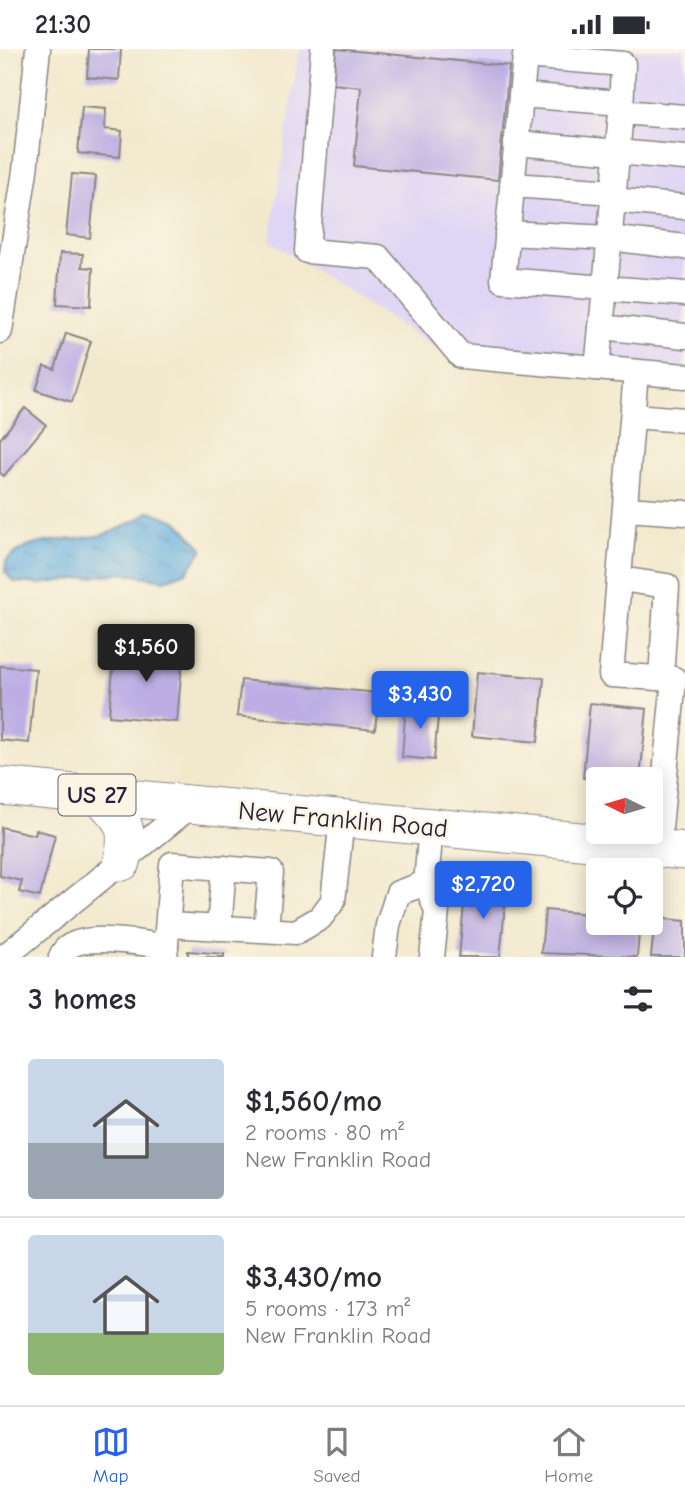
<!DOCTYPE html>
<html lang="en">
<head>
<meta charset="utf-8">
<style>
  body { margin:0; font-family:"Comic Neue",sans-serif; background:#f7f7f7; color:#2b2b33; height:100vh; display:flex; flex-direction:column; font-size:26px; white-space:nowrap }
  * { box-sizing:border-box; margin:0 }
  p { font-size:23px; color:#7c7c81 }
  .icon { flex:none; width:38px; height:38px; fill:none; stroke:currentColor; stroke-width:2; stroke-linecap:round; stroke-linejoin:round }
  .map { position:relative; height:908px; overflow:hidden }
  .panel { display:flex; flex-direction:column; background:#fff; flex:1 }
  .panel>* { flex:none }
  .needle { width:46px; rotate:275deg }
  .tools { position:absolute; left:586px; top:718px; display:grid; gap:14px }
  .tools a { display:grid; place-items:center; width:77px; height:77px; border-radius:7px; background:#fff; box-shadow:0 4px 18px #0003; font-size:35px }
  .price { position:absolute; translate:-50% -60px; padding:0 16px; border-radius:7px; background:#2563eb; color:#fff; font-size:23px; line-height:46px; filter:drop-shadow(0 2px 4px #0008) }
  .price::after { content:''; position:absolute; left:50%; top:42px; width:21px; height:16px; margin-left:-10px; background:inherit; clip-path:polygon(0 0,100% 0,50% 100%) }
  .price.active { background:#222; color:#fff }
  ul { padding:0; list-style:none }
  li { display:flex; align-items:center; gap:21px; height:175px; padding:0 28px }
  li+li { border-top:2px solid #e1e1e2 }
  li span { display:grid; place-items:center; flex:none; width:196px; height:140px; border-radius:7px; color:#555 }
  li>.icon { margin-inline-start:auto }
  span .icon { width:84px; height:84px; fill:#fffc; stroke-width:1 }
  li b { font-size:30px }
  h2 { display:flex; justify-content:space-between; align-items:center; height:84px; padding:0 28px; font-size:30px }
  .status { display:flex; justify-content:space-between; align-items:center; height:49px; padding:0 35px; background:#fff; direction:ltr }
  .status svg { height:19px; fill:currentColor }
  .tab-bar { display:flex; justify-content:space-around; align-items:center; height:98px; border-top:2px solid #e1e1e2; background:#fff; font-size:19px; color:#7c7c81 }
  .tab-bar a { display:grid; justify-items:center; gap:4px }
  .tab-bar .active { color:#2563eb }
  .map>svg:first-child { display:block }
  .built { fill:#dfd5f5 }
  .water { fill:url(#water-ripples); stroke:#44688c; stroke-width:2 }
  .building { fill:#bcaee4 }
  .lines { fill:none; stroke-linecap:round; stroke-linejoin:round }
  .minor-casing { stroke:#8a8684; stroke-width:27 }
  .highway-casing { stroke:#8a8684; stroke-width:39 }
  .minor { stroke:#fff; stroke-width:24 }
  .highway { stroke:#fff; stroke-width:37 }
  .labels { text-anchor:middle; stroke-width:5; stroke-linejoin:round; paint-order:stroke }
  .shield { fill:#fcf5e5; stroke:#63616e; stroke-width:2 }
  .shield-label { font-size:24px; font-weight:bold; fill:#22223b }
  .street-label { font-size:26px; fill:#22223b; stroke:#fcf5e5 }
</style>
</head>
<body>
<div class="status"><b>21:30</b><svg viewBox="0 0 49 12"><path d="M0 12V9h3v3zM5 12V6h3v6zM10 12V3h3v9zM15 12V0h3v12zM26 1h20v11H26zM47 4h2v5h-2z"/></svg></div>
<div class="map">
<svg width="685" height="908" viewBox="0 0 685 908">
  <defs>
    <pattern id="water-ripples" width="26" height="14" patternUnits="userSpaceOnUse" patternTransform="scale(1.75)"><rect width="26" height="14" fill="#66afde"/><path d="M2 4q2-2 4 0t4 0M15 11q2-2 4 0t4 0" fill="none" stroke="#548eb5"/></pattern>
  </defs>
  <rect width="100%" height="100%" fill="#fcf5e5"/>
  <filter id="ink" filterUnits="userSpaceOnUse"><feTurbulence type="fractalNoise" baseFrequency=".0143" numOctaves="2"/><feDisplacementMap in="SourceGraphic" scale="14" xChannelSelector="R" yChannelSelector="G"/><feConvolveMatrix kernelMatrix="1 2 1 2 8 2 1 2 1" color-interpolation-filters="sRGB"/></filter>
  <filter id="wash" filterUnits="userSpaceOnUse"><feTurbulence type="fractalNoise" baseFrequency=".00686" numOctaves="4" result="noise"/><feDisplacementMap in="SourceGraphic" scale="28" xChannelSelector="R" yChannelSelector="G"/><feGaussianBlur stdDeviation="1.57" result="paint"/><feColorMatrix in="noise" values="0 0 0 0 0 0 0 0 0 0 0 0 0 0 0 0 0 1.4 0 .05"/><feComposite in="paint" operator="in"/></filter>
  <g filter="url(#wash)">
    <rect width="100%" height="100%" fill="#f2e9cd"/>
    <!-- built -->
    <path class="built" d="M299 0H685V338L458 314 270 192Z"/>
    <!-- water -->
    <path class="water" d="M150 462 177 472 203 500 187 523 165 531 121 524 39 535 14 533 5 523 6 512C31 485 72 495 105 485 122 480 135 472 150 462Z"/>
    <g id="blocks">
      <!-- building -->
      <g class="building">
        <path d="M89 0H121L119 31 87 28Z"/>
        <path d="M336 0 509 17 498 131 354 117 361 38 333 35Z"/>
        <path d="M82 58 106 60 105 80 122 82 120 108 78 104Z"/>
        <path d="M72 125 96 127 90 189 66 186Z"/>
        <path d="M60 204 83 205 82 218 93 219 91 257 57 255Z"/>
        <path d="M66 284 91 292 72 353 36 341 44 317 55 320Z"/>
        <path d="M25 359 46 376 4 427 0 424V390Z"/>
        <path d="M115 597 183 603 177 673 109 667Z"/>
        <path d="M0 617 36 620 29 694 0 691Z"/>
        <path d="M477 623 544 629 538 693 472 687Z"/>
        <path d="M241 631 379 644 375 681 237 667Z"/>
        <path d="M406 654 439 657 434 711 402 708Z"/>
        <path d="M590 654 647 660 640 730 583 729Z"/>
        <path d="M1 778 35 786 36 781 55 786 40 848 19 843 22 832 0 827Z"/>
        <path d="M466 835 507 838 500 908H459Z"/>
        <path d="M545 861 598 866V873H640L637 908 541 904Z"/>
        <path d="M655 869 685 872V908H651Z"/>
        <path d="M188 902 224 905V908H188Z"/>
      </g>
    </g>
  </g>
  <g filter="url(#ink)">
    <use href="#blocks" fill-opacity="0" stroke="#8a8684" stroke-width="2"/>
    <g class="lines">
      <defs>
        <g id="minor">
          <path d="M323 0 307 202 378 208 461 307 685 327"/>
          <path d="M521 46 621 54"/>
          <path d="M621 63 605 239 685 245"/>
          <path d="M516 94 685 109"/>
          <path d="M512 136 614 143"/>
          <path d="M613 151 685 158"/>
          <path d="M507 184 609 189 685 198"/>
          <path d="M601 278 685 287"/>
          <path d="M0 282 25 122 38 0"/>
          <path d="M597 319 605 239 503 231 525 7 623 15 621 63 685 68"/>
          <path d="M636 323 611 626 674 630 658 800"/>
          <path d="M633 367 685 371"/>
          <path d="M626 460 685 464"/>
          <path d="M620 530 667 537 661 629"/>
          <path d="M431 778 426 834 437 862 432 908"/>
          <path d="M168 876 296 883 320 869 333 852 342 770"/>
          <path d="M219 879 224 819"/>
          <path d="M4 908 193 755"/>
          <path d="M61 908C70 879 140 895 166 897"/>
          <path d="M165 908 172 815 271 823 266 881"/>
          <path d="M384 908 388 876 398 844 426 834"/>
        </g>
        <g id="highway">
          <path d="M0 737 685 802"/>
          <path d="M99 746C123 771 131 778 122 813"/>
        </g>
      </defs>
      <!-- minor casing -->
      <use href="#minor" class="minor-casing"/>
      <!-- highway casing -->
      <use href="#highway" class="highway-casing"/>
      <!-- minor -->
      <use href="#minor" class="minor"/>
      <!-- highway -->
      <use href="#highway" class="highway"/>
    </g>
  </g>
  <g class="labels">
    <!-- shield labels -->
    <rect class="shield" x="58.5" y="725.5" width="77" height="41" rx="5"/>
    <g class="shield-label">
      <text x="97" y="754">US 27</text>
    </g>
    <!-- street labels -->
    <g class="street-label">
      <text transform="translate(343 770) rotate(5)" y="9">New Franklin Road</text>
    </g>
  </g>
</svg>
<div class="tools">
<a><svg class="needle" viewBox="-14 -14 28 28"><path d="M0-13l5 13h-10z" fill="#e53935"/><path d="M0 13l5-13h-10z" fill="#7c7c81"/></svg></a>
<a><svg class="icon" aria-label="locate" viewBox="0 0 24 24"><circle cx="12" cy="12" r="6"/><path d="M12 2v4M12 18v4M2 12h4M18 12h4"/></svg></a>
</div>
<b class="price active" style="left:146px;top:635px">$1,560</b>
<b class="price" style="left:420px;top:682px">$3,430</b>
<b class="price" style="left:483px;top:872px">$2,720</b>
</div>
<section class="panel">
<h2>3 homes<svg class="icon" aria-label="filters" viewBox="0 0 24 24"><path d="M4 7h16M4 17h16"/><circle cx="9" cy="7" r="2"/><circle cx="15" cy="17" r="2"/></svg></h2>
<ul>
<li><span style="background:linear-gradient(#c9d6e8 60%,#9aa5b1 0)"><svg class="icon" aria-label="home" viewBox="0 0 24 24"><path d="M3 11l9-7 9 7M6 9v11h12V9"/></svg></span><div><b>$1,560/mo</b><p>2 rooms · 80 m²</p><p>New Franklin Road</p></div></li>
<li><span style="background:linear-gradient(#c9d6e8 70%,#8fb573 0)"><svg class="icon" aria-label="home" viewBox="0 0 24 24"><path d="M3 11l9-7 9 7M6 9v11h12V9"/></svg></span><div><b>$3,430/mo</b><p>5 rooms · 173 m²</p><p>New Franklin Road</p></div></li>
</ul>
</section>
<nav class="tab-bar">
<a class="active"><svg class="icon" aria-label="map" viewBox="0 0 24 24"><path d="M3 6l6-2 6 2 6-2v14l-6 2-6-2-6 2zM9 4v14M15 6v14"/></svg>Map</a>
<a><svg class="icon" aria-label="saved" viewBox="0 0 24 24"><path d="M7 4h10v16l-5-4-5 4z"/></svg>Saved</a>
<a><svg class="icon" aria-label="home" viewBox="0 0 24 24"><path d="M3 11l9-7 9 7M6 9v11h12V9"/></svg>Home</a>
</nav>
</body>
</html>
